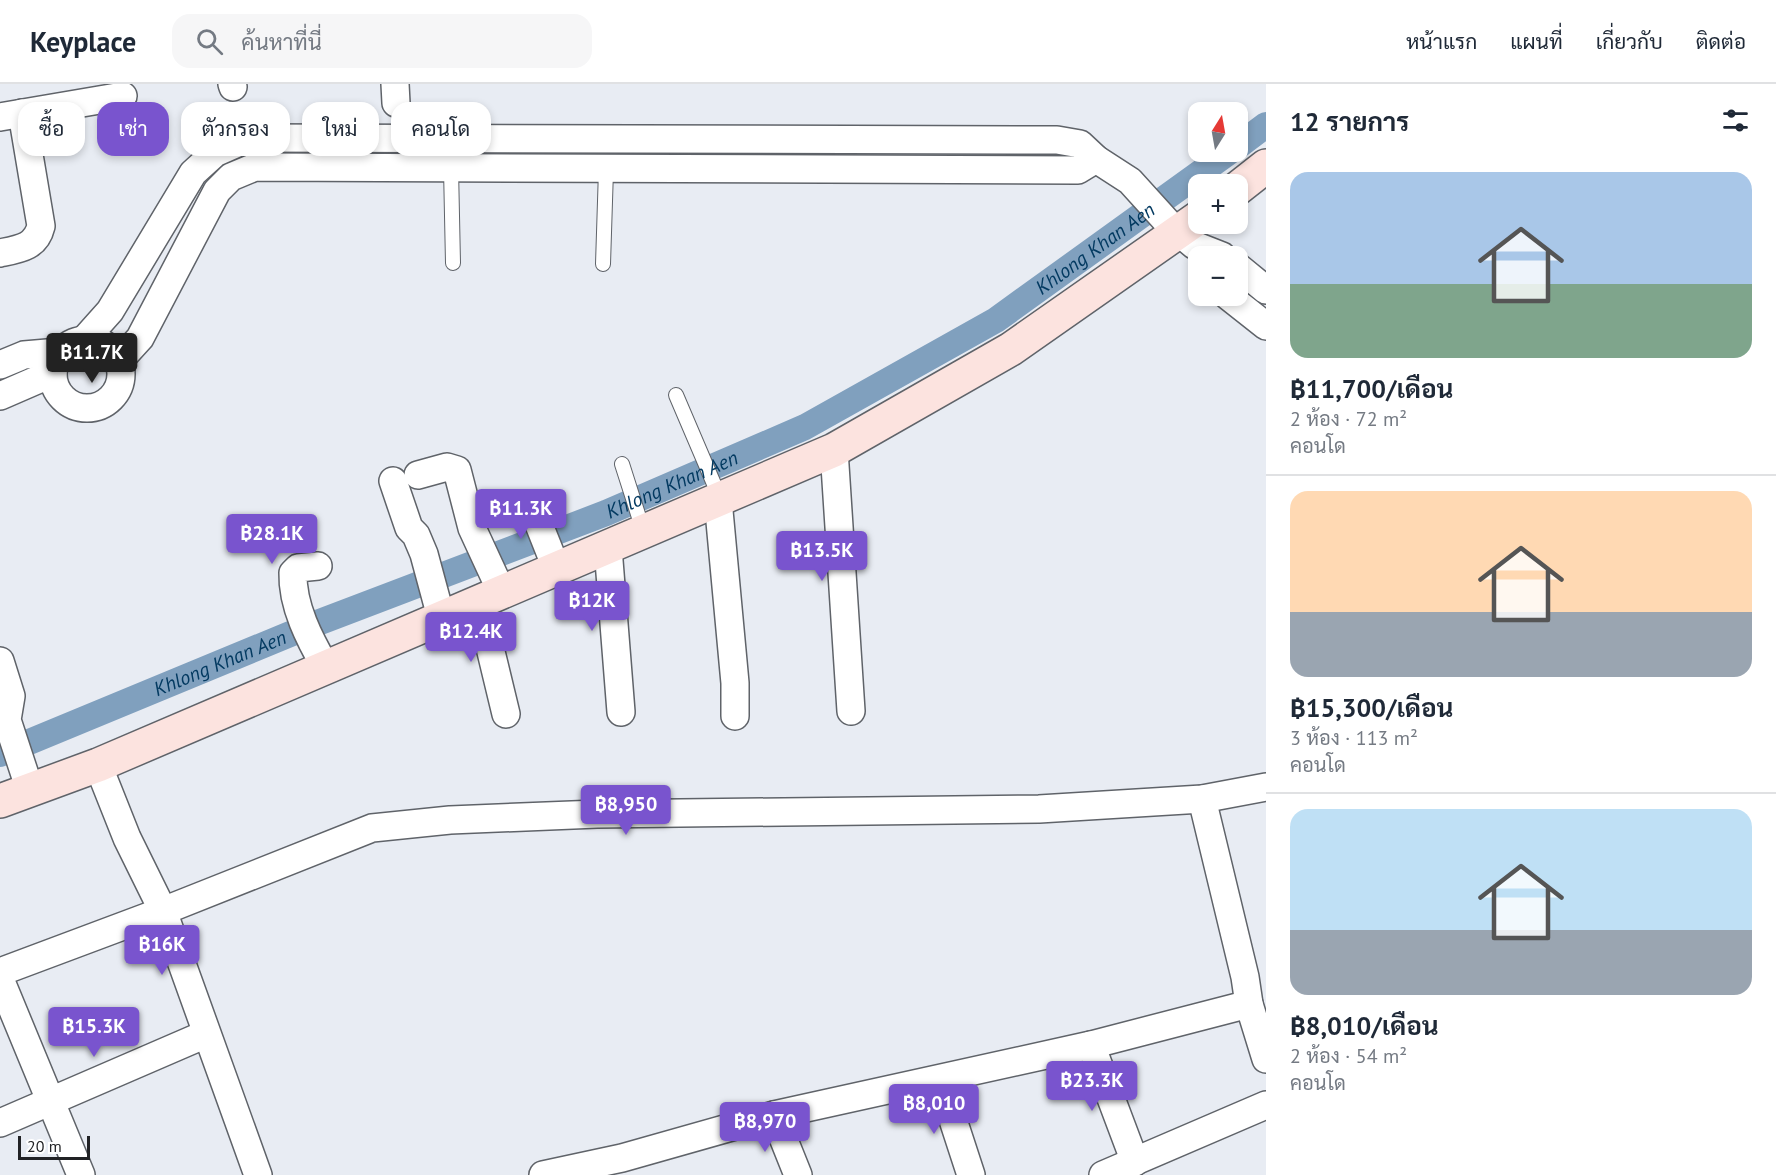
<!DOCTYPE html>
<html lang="th">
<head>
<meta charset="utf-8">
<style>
  body { margin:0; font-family:"PT Sans",Sarabun,sans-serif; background:#f6f6f7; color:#1f2937; height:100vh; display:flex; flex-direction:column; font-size:22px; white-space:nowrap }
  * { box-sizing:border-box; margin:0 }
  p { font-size:20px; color:#747a83 }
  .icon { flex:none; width:33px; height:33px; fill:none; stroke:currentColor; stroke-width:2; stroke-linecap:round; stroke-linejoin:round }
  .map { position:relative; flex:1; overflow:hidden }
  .drawer { display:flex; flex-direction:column; background:#fff; width:510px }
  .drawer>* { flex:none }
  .hud { position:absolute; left:18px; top:18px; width:570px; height:54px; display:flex; gap:12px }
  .needle { width:39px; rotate:11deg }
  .buttons { position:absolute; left:1188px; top:18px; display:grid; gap:12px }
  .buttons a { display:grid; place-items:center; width:60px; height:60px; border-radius:12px; background:#fff; box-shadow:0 3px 9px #0003; font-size:30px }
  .scale { position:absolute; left:18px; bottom:15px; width:72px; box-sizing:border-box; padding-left:6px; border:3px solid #212225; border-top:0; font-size:16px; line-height:21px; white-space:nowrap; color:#212225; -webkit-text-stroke:4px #fff; paint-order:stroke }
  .price { position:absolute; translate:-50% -51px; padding:0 14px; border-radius:6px; background:#7954ce; color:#fff; font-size:20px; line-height:39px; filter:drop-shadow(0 2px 3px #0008) }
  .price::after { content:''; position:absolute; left:50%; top:36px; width:18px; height:14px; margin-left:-9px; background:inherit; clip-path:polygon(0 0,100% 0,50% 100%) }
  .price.selected { background:#222; color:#fff }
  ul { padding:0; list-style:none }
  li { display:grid; align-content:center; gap:12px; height:318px; padding:0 24px }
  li+li { border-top:2px solid #e0e1e3 }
  li span { display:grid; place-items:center; height:186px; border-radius:18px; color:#555 }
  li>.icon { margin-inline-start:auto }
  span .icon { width:108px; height:108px; fill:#fffc; stroke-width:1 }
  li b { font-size:26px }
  h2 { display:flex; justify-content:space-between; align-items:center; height:72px; padding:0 24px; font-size:26px }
  .pill { padding:0 21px; border-radius:18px; background:#fff; box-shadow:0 3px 9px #0003; font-size:21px; line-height:54px }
  .pill.selected { background:#7954ce; color:#fff }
  header { display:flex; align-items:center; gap:36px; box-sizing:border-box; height:84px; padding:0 30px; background:#fff; border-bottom:2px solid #e0e1e3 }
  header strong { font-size:28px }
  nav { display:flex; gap:33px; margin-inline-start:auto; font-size:21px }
  .search { width:420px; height:54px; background:#f6f6f7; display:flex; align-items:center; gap:15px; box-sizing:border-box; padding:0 21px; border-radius:18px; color:#747a83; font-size:22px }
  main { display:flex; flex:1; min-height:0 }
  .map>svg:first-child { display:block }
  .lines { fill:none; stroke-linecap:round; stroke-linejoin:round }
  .canal { stroke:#80a0be; stroke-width:26 }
  .lane-casing { stroke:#5f6369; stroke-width:16 }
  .street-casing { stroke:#5f6369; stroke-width:30 }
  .secondary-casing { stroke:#5f6369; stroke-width:36 }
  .lane { stroke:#fff; stroke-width:14 }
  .street { stroke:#fff; stroke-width:27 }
  .secondary { stroke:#fce3df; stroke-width:33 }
  .labels { text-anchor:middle; stroke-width:6; stroke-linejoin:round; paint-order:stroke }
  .water-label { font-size:20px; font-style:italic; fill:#033a61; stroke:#fff }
</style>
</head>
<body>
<header>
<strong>Keyplace</strong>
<div class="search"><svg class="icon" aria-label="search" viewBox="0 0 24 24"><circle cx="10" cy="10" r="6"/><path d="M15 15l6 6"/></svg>ค้นหาที่นี่</div>
<nav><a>หน้าแรก</a><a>แผนที่</a><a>เกี่ยวกับ</a><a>ติดต่อ</a></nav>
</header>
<main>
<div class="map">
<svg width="1266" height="1091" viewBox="0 0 1266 1091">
  <rect width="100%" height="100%" fill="#e8ecf3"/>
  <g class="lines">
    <!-- canal -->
    <g class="canal">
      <path d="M1238 62 1266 41"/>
      <path id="s1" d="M0 670 312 541 606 429 805 343 996 236 1229 68"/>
    </g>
    <defs>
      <g id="lane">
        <path d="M451 84 453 179"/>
        <path d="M603 180 606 86"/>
        <path d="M676 311 717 407 718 416"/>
        <path d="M622 380 644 449"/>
      </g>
      <g id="street">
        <path d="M232 0 233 3"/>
        <path d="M395 0 396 19"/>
        <path d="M0 33 123 12"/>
        <path d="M0 169C20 165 36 163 41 142L22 29"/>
        <path d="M1238 183 1266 206"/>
        <path d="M1228 212 1266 242"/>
        <path d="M85 255 110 227 193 89 215 69 249 54 1057 56 1080 60 1096 75 1130 97 1169 140 1194 161 1222 172"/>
        <circle cx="87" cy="290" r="34"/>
        <path d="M119 277 140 254 217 107 231 93 255 83 1078 86 1096 75"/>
        <path d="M0 281 24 271 59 268"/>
        <path d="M0 312 53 289"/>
        <path d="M834 366 851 627"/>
        <path d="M418 391 447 383 457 386 472 444 502 509"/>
        <path d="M393 397 409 444 416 451 424 470 441 533"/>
        <path d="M718 416 735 599V632"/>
        <path d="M534 428 557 486"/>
        <path d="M608 464 621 628"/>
        <path d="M318 482 298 484 293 489C292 522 310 556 326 584"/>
        <path d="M479 518 506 630"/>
        <path d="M0 577 11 612 7 636 30 706"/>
        <path d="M98 681 127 754 163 827 258 1091"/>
        <path d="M1202 715 1245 893 1249 920 1266 975"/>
        <path d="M0 888 163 827 372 744 450 736 597 730 1039 725 1202 715 1266 703"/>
        <path d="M0 895 81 1091"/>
        <path d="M1091 961 1135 1078"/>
        <path d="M940 996 971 1091"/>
        <path d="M774 1031 798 1091"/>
        <path d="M0 1039 206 950"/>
        <path d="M543 1091 622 1074 774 1031 1091 961 1249 920"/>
        <path d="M1103 1091 1266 1021"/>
      </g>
      <g id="secondary">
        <path d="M1238 104 1266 82"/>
        <path d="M0 717 98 681 834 366 1011 265 1198 134"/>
      </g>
    </defs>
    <!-- lane casing -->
    <use href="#lane" class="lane-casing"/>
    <!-- street casing -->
    <use href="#street" class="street-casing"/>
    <!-- secondary casing -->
    <use href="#secondary" class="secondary-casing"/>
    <!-- lane -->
    <use href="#lane" class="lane"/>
    <!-- street -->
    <use href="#street" class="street"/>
    <!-- secondary -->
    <use href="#secondary" class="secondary"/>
  </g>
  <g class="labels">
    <!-- water labels -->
    <g class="water-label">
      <text dy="7" stroke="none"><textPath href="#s1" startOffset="1210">Khlong Khan Aen</textPath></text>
      <text dy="7" stroke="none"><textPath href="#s1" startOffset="724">Khlong Khan Aen</textPath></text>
      <text dy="7" stroke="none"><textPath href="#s1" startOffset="238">Khlong Khan Aen</textPath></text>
    </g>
  </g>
</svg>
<div class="buttons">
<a><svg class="needle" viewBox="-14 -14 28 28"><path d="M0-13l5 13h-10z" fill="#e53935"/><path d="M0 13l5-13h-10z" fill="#747a83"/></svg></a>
<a>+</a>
<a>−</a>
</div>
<div class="scale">20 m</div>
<b class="price selected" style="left:92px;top:300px">฿11.7K</b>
<b class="price" style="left:521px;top:456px">฿11.3K</b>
<b class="price" style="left:272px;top:481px">฿28.1K</b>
<b class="price" style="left:822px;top:498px">฿13.5K</b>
<b class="price" style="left:592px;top:548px">฿12K</b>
<b class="price" style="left:471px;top:579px">฿12.4K</b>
<b class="price" style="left:626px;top:752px">฿8,950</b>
<b class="price" style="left:162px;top:892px">฿16K</b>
<b class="price" style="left:94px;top:974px">฿15.3K</b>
<b class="price" style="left:1092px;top:1028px">฿23.3K</b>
<b class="price" style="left:934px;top:1051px">฿8,010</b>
<b class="price" style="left:765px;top:1069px">฿8,970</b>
<div class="hud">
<a class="pill">ซื้อ</a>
<a class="pill selected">เช่า</a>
<a class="pill">ตัวกรอง</a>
<a class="pill">ใหม่</a>
<a class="pill">คอนโด</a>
</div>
</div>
<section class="drawer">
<h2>12 รายการ<svg class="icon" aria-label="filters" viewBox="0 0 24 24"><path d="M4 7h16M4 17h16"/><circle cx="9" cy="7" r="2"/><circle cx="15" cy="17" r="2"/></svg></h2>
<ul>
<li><span style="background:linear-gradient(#a9c7e8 60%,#7fa58c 0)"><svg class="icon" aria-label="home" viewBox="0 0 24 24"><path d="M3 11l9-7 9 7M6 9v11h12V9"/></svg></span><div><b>฿11,700/เดือน</b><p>2 ห้อง · 72 m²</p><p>คอนโด</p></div></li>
<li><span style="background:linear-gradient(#ffd9b3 65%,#9aa5b1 0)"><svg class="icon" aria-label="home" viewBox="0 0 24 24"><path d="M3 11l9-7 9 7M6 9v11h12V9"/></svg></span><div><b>฿15,300/เดือน</b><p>3 ห้อง · 113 m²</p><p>คอนโด</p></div></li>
<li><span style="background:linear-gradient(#bfe0f5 65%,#9aa5b1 0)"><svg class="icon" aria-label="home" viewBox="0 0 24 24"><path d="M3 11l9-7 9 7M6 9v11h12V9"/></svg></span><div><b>฿8,010/เดือน</b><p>2 ห้อง · 54 m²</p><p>คอนโด</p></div></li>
</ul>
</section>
</main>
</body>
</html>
